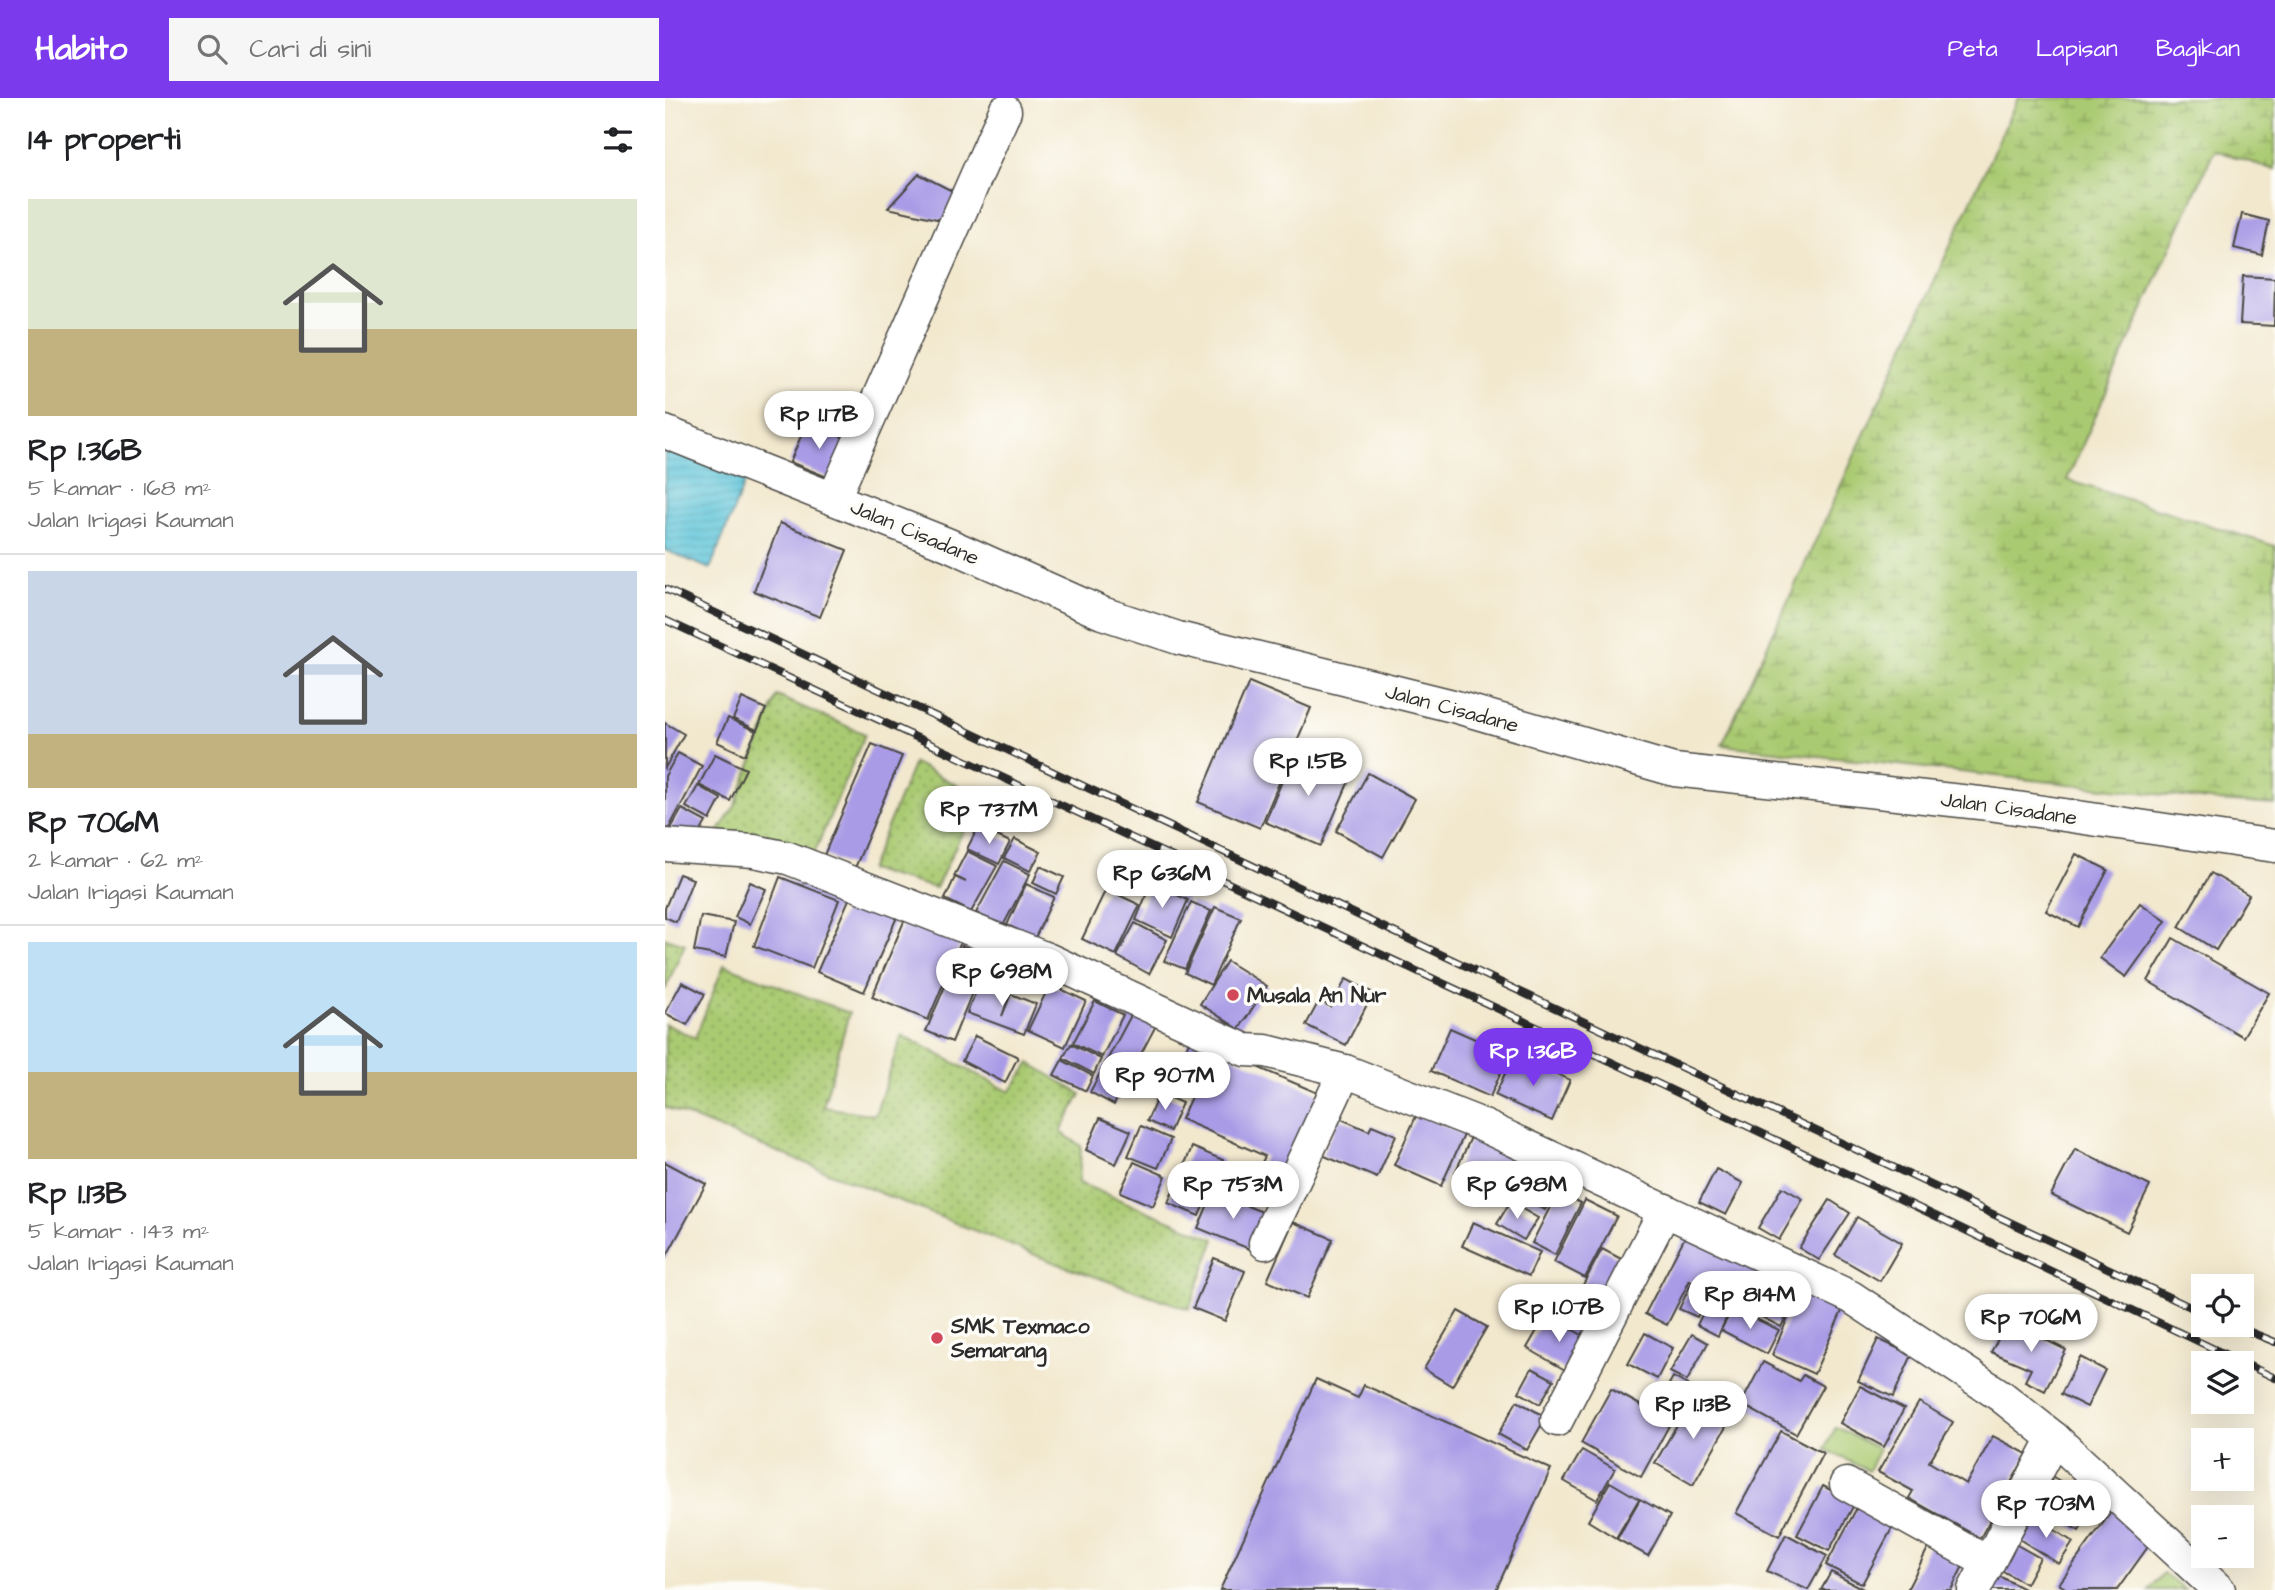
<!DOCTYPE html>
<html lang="id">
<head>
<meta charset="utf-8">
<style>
  body { margin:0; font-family:"Architects Daughter",sans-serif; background:#f6f6f6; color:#202124; height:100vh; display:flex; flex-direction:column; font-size:26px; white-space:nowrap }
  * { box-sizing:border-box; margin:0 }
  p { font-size:23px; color:#757577 }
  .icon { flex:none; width:38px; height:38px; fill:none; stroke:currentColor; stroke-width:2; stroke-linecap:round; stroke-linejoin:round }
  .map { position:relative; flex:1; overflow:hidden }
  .drawer { display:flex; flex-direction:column; background:#fff; width:665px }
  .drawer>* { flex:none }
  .tools { position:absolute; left:1526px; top:1176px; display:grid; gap:14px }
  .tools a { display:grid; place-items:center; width:63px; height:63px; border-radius:0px; background:#fff; box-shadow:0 7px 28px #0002; font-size:35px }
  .price { position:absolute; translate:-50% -60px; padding:0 16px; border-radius:24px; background:#fff; color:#222; font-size:23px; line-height:46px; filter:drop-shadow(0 2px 4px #0008) }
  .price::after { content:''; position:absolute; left:50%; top:42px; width:21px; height:16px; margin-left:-10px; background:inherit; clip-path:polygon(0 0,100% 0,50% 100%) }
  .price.active { background:#7c3aed; color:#fff }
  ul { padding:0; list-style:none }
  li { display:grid; align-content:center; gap:14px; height:371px; padding:0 28px }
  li+li { border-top:2px solid #e0e0e0 }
  li span { display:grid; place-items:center; height:217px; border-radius:0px; color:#555 }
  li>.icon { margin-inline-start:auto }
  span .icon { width:126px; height:126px; fill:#fffc; stroke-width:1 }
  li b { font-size:30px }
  h2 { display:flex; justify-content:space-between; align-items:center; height:84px; padding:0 28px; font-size:30px }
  header { display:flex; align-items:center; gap:42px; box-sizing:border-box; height:98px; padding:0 35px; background:#7c3aed; color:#fff }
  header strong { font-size:33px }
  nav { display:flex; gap:38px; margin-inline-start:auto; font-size:24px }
  .search { width:490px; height:63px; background:#f6f6f6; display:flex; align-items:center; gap:18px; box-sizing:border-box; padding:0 24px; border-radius:0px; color:#757577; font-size:26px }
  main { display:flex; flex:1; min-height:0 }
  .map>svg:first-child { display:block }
  .grass { fill:url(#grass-dots); stroke:#6a7a4e; stroke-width:2 }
  .wetland { fill:url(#wetland-marsh); stroke:#6a7a4e; stroke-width:2 }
  .garden { fill:#aaca72; stroke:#6a7a4e; stroke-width:2 }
  .water { fill:url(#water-rules); stroke:#447882; stroke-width:2 }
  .building { fill:#a99be6 }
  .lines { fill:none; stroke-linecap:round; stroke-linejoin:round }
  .street-casing { stroke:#494743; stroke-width:35 }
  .street { stroke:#fff; stroke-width:32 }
  .rail-casing { stroke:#2b2b2b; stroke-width:8 }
  .rail { stroke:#fdfcf7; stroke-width:5; stroke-dasharray:16; stroke-linecap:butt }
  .poi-dot { fill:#d1495b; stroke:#fdfcf7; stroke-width:2.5 }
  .labels { text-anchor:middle; stroke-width:7; stroke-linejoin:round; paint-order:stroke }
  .street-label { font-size:21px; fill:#2b2b2b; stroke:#fdfcf7 }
  .poi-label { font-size:21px; font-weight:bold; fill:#2b2b2b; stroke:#fdfcf7; text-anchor:start }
</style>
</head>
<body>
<header>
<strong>Habito</strong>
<div class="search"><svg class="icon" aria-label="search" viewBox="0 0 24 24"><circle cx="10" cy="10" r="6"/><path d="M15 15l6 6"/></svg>Cari di sini</div>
<nav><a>Peta</a><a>Lapisan</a><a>Bagikan</a></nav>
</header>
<main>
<section class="drawer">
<h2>14 properti<svg class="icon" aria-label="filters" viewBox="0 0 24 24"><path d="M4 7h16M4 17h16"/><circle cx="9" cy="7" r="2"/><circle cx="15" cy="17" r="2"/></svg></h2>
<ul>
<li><span style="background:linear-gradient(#dfe7d0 60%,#c2b280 0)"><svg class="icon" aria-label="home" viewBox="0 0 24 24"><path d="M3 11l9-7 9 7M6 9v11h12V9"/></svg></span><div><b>Rp 1.36B</b><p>5 kamar · 168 m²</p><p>Jalan Irigasi Kauman</p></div></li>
<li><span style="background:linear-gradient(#c9d6e8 75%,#c2b280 0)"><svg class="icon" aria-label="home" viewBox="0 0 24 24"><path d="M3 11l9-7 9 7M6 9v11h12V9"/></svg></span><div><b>Rp 706M</b><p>2 kamar · 62 m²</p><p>Jalan Irigasi Kauman</p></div></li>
<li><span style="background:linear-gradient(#bfe0f5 60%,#c2b280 0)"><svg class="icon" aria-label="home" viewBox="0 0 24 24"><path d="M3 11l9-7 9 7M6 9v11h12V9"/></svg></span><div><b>Rp 1.13B</b><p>5 kamar · 143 m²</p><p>Jalan Irigasi Kauman</p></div></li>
</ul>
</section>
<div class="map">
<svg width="1610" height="1492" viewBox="0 0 1610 1492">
  <defs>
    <pattern id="grass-dots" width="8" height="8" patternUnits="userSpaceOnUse" patternTransform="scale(1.75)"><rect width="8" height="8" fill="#aaca72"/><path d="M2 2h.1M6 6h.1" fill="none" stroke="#8ba45e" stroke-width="1.8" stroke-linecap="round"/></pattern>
    <pattern id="wetland-marsh" width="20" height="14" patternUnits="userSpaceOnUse" patternTransform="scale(1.75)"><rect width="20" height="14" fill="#aaca72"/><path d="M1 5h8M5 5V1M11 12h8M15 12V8" fill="none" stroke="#8ba45e"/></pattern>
    <pattern id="water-rules" width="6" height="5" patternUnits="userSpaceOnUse" patternTransform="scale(1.75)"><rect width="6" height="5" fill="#5ec5da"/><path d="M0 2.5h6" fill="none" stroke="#52a9bb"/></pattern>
  </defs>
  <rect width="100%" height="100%" fill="#fdfcf7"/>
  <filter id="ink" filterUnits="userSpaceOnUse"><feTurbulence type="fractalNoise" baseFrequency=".0143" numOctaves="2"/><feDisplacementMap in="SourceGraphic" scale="14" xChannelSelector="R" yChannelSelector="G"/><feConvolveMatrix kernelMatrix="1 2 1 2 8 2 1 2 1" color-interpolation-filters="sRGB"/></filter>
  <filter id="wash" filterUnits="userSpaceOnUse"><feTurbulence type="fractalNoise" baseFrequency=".00686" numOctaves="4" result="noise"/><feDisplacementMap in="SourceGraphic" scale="28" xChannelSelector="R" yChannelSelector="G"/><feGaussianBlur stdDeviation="1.57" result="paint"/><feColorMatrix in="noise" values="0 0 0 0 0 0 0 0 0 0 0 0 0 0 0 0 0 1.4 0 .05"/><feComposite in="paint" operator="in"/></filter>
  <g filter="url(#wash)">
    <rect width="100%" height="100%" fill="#f2e8ce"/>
    <!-- grass -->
    <g class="grass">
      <path d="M112 598 200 636 149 756 50 739 70 708Z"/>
      <path d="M249 665 314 699 271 790 204 772Z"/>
      <path d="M0 840 20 846 0 892Z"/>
      <path d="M59 867 184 915 158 1009 210 1017 237 937 345 994 365 965 416 996 396 1034 416 1048 414 1085 550 1141 524 1211 388 1164 0 1009V926L30 940Z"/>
    </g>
    <!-- wetland -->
    <path class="wetland" d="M1353 0H1610V72L1549 52 1402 382 1610 448V707L1553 703 1057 647Z"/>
    <!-- garden -->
    <g class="garden">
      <path d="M1171 1329 1214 1351 1203 1373 1160 1351Z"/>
      <path d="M1498 1475 1520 1492H1484Z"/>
    </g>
    <!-- water -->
    <path class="water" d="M0 350 81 381 45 471 0 452Z"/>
    <g id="blocks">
      <!-- building -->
      <g class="building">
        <path d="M254 76 297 98 281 123 223 110Z"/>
        <path d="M1577 116 1604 123 1597 157 1569 150Z"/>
        <path d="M1578 178 1610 180 1609 228 1575 226Z"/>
        <path d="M142 324 183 341 167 381 125 364Z"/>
        <path d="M115 425 182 452 155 519 89 493Z"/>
        <path d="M584 584 646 610 595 730 533 704Z"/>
        <path d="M77 600 101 611 92 632 68 621Z"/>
        <path d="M63 620 91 633 80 657 52 644Z"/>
        <path d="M0 625 19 636 0 670Z"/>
        <path d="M207 646 237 658 190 770 159 757Z"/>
        <path d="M630 652 687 676 656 748 600 724Z"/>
        <path d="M13 655 37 668 3 732 0 730V678Z"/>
        <path d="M50 656 81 671 65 703 34 687Z"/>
        <path d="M703 675 750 701 718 759 671 733Z"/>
        <path d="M33 688 56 701 45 722 21 709Z"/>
        <path d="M17 711 41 724 28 747 4 734Z"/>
        <path d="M313 729 345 744 334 766 302 751Z"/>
        <path d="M350 741 376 754 365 773 339 760Z"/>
        <path d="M302 753 332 768 306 814 280 801 290 779 301 784 289 778Z"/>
        <path d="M1411 756 1443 772 1413 829 1381 813Z"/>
        <path d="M339 763 365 776 338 828 311 815Z"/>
        <path d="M375 768 399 779 391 796 368 785Z"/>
        <path d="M1546 775 1584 797 1551 852 1514 829Z"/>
        <path d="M14 776 28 781 11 824 0 819V810Z"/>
        <path d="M115 779 174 802 147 870 89 848Z"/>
        <path d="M85 784 101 791 85 826 70 819Z"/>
        <path d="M486 785 523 802 507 839 471 822Z"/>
        <path d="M361 786 389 799 370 840 342 827Z"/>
        <path d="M441 791 475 807 451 857 417 841Z"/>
        <path d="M185 799 232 819 199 894 152 874Z"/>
        <path d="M526 804 546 813 520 871 499 863Z"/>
        <path d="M1475 805 1501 823 1461 879 1435 860Z"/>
        <path d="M550 809 576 820 546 887 520 875Z"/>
        <path d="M36 818 69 824 61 859 29 853Z"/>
        <path d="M240 821 296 844 263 922 207 899Z"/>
        <path d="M470 825 502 842 484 876 452 858Z"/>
        <path d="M1508 840 1604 895 1578 939 1483 883Z"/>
        <path d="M297 848 322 858 287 944 261 933Z"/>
        <path d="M331 852 358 863 345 894 318 883Z"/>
        <path d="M362 858 388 869 378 893 352 882Z"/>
        <path d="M562 863 602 888 574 931 535 906Z"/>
        <path d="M681 881 708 895 681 947 641 927 654 903 666 909Z"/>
        <path d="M17 884 40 896 22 927 0 915Z"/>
        <path d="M315 884 345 896 337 918 346 896 371 906 359 936 302 915Z"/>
        <path d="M385 886 421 903 400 949 363 932Z"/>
        <path d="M430 903 458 917 437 959 408 945Z"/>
        <path d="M472 906 496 918 449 1007 425 994Z"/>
        <path d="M785 930 844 956 825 999 766 973Z"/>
        <path d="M528 934 546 942 537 964 519 956Z"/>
        <path d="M310 938 353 959 340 985 297 963Z"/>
        <path d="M406 946 436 961 429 976 398 960Z"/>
        <path d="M548 950 662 999 618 1095 589 1082 600 1058 516 1021Z"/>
        <path d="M849 956 905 982 887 1023 830 997Z"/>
        <path d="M397 962 428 978 421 993 389 977Z"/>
        <path d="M494 995 517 1005 505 1033 482 1023Z"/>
        <path d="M752 1016 799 1037 776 1088 729 1067Z"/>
        <path d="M435 1020 466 1033 451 1066 421 1052Z"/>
        <path d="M674 1020 704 1033 707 1027 731 1037 712 1080 657 1057Z"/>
        <path d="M476 1028 506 1041 493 1070 463 1058Z"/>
        <path d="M806 1039 857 1061 841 1097 790 1075Z"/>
        <path d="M527 1049 558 1062 534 1118 503 1105Z"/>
        <path d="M1410 1051 1485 1088 1462 1134 1386 1097Z"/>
        <path d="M869 1054 902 1071 880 1112 848 1095Z"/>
        <path d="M0 1064 41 1086 0 1161Z"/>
        <path d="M469 1064 501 1078 488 1108 455 1094Z"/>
        <path d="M1051 1071 1078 1085 1061 1117 1034 1104Z"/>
        <path d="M1117 1089 1138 1101 1114 1142 1093 1130Z"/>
        <path d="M893 1093 916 1105 890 1157 867 1145Z"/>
        <path d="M548 1094 602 1116 587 1152 533 1130Z"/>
        <path d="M920 1102 952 1118 920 1180 889 1164Z"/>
        <path d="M1165 1102 1185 1115 1154 1162 1134 1150Z"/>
        <path d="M845 1104 873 1120 859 1142 832 1126Z"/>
        <path d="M1192 1119 1237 1145 1215 1183 1170 1157Z"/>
        <path d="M628 1124 668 1141 642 1200 602 1183Z"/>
        <path d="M808 1124 875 1154 864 1178 797 1148Z"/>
        <path d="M1023 1133 1181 1204 1149 1276 1107 1257 1134 1194 1116 1229 1046 1193 1032 1219 1014 1211 1027 1184 1025 1182 1002 1227 980 1216Z"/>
        <path d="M937 1151 962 1164 928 1231 902 1217Z"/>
        <path d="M549 1160 580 1173 560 1223 528 1210Z"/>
        <path d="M1047 1196 1068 1206 1053 1238 1032 1227Z"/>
        <path d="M1068 1210 1114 1232 1102 1256 1056 1232Z"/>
        <path d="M793 1213 822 1229 787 1288 759 1271Z"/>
        <path d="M881 1217 926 1242 907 1276 862 1250Z"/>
        <path d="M1357 1225 1371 1231 1369 1236 1401 1252 1380 1293 1360 1283 1366 1271 1326 1254 1338 1232 1350 1238Z"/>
        <path d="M980 1235 1008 1250 992 1281 963 1266Z"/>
        <path d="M1027 1236 1043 1245 1022 1283 1005 1274Z"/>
        <path d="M1213 1241 1247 1257 1228 1299 1193 1283Z"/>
        <path d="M1415 1259 1440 1272 1422 1309 1396 1296Z"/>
        <path d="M1098 1264 1134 1283 1138 1277 1158 1288 1131 1336 1076 1306Z"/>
        <path d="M867 1270 889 1282 875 1306 854 1294Z"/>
        <path d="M1008 1279 1026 1289 1007 1323 989 1313Z"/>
        <path d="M651 1281 693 1300 699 1287 886 1371 831 1492H555Z"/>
        <path d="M1195 1288 1239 1311 1219 1349 1175 1325Z"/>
        <path d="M946 1291 1006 1324 976 1379 916 1345Z"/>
        <path d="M1028 1299 1066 1320 1028 1387 990 1365Z"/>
        <path d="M852 1303 881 1319 862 1352 833 1336Z"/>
        <path d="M1254 1304 1288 1324 1264 1364 1301 1386 1328 1338 1362 1356 1315 1440 1244 1400 1248 1393 1213 1374Z"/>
        <path d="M1116 1333 1158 1355 1114 1438 1071 1415Z"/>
        <path d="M917 1352 950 1371 932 1402 899 1383Z"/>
        <path d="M1388 1379 1431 1404 1414 1433 1372 1408Z"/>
        <path d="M945 1384 974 1401 951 1440 923 1423Z"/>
        <path d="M1158 1388 1190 1405 1164 1453 1132 1437Z"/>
        <path d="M975 1401 1005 1418 983 1458 952 1441Z"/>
        <path d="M1195 1404 1231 1423 1197 1486 1161 1467Z"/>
        <path d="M1449 1410 1490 1439 1452 1492H1403L1394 1486Z"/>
        <path d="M1368 1418 1408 1444 1394 1466 1354 1441Z"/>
        <path d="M1121 1436 1162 1458 1143 1492 1102 1473Z"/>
        <path d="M1269 1438 1304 1456 1286 1492H1242Z"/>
        <path d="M1343 1442 1375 1460 1361 1486 1329 1468Z"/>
        <path d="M1324 1473 1361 1492H1314Z"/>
        <path d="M1166 1474 1200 1492H1156Z"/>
      </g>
    </g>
  </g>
  <g filter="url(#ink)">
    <use href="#blocks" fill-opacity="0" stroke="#494743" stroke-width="2"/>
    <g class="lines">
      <defs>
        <g id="street">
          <path d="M0 334 282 446 437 515 513 540 788 608 1009 672 1324 706 1610 748"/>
          <path d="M169 400 340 13"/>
          <path d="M0 747 89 753 123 760 382 861 580 952 601 953 680 973 810 1024 1186 1199 1336 1298 1389 1340 1554 1492"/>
          <path d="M600 1145 680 973"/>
          <path d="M892 1322 1000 1112"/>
          <path d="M1181 1386 1322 1464"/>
          <path d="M1309 1492 1389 1340"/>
        </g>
      </defs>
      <!-- street casing -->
      <use href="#street" class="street-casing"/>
      <!-- street -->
      <use href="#street" class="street"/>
      <defs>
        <g id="rail">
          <path d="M0 491 1538 1215"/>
          <path d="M0 522 996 987 1610 1280"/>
          <path d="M1568 1227 1610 1244"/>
        </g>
      </defs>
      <!-- rail casing -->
      <use href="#rail" class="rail-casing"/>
      <!-- rail -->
      <use href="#rail" class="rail"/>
    </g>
  </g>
  <!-- markers -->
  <g class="poi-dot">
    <circle cx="568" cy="897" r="7"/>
    <circle cx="272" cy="1240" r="7"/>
  </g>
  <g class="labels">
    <!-- street labels -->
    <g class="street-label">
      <text transform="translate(250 434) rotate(23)" y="7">Jalan Cisadane</text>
      <text transform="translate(787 610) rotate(15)" y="7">Jalan Cisadane</text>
      <text transform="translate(1344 710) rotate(8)" y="7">Jalan Cisadane</text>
    </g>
    <!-- poi labels -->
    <g class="poi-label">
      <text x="582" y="904">Musala An Nur</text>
      <text x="286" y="1235">SMK Texmaco<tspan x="286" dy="24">Semarang</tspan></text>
    </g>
  </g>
</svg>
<div class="tools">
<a><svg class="icon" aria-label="locate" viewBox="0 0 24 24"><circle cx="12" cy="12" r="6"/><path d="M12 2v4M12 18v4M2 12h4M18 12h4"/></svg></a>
<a><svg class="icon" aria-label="layers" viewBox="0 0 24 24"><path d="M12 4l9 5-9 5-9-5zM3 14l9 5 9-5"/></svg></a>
<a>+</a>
<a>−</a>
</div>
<b class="price" style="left:154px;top:353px">Rp 1.17B</b>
<b class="price" style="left:643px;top:700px">Rp 1.5B</b>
<b class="price" style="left:324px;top:748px">Rp 737M</b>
<b class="price" style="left:497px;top:812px">Rp 636M</b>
<b class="price" style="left:337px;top:910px">Rp 698M</b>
<b class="price active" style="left:868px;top:990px">Rp 1.36B</b>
<b class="price" style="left:500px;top:1014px">Rp 907M</b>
<b class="price" style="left:568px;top:1123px">Rp 753M</b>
<b class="price" style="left:852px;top:1123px">Rp 698M</b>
<b class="price" style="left:1085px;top:1233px">Rp 814M</b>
<b class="price" style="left:894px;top:1246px">Rp 1.07B</b>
<b class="price" style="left:1366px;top:1256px">Rp 706M</b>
<b class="price" style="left:1028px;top:1343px">Rp 1.13B</b>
<b class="price" style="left:1381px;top:1442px">Rp 703M</b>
</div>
</main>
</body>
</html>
